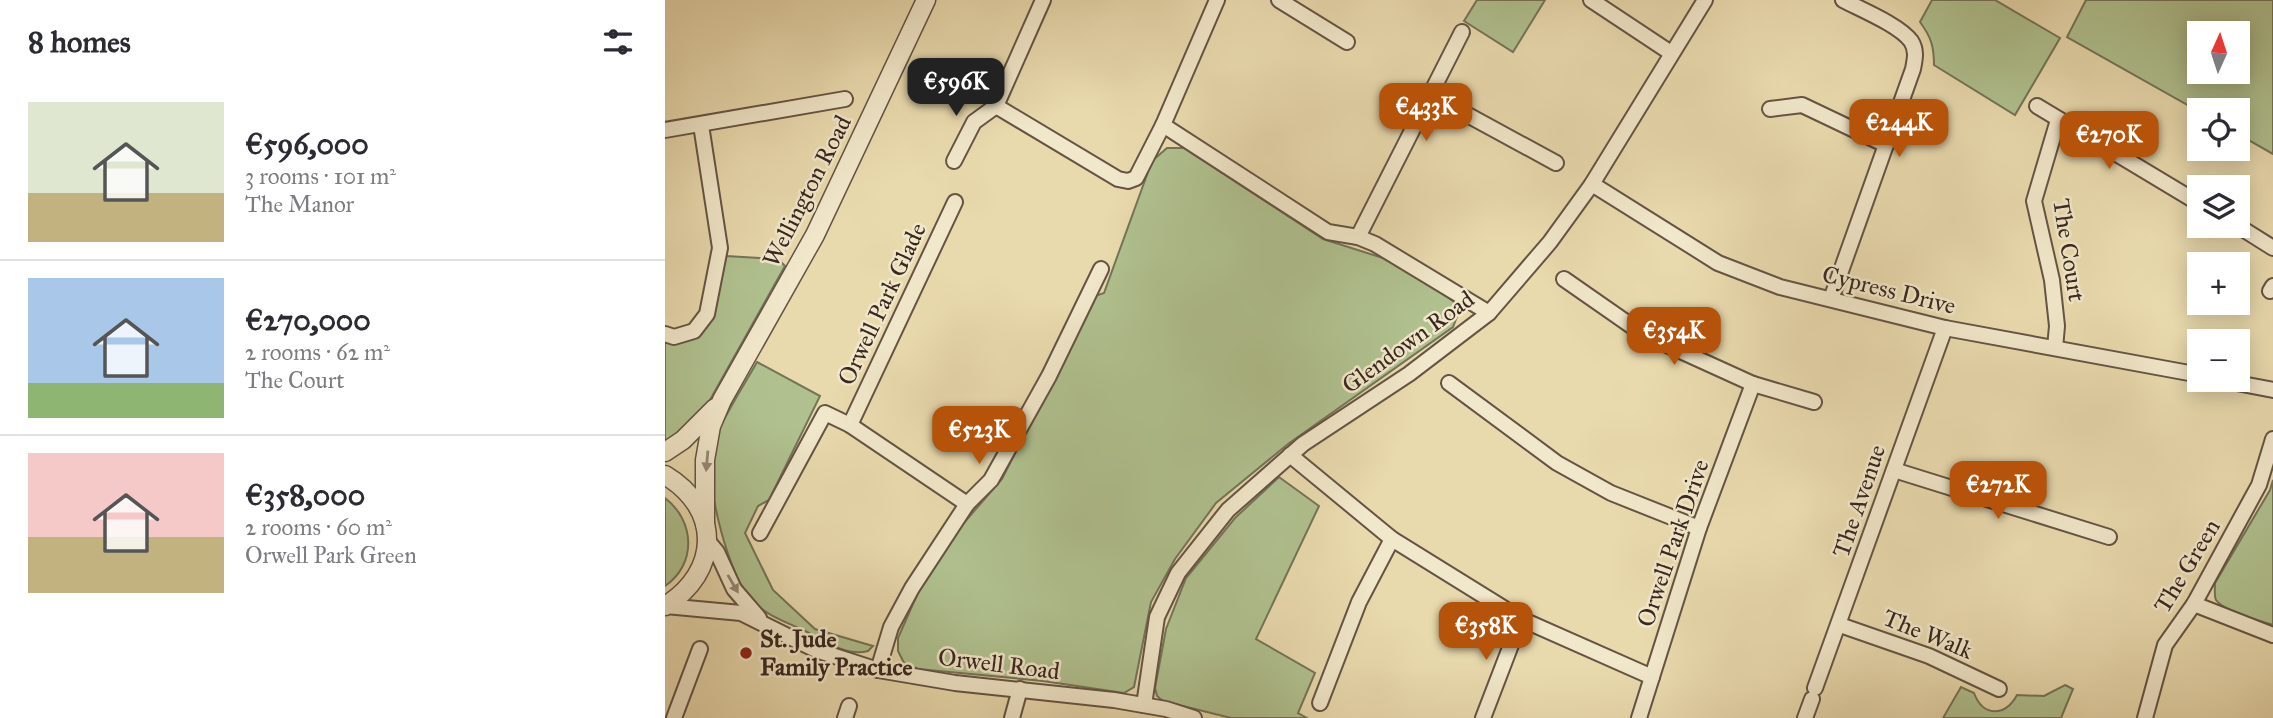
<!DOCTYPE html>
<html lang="en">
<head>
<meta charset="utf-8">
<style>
  body { margin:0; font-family:"IM FELL Great Primer",serif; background:#f7f7f7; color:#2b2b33; height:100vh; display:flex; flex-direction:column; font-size:26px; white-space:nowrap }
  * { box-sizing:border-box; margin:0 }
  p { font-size:23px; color:#7c7c81 }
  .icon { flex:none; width:38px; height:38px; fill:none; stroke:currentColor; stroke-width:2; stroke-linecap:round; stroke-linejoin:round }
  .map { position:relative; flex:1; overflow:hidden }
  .sheet { display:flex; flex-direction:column; background:#fff; width:665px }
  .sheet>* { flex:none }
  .needle { width:46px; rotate:3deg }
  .tools { position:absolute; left:1522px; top:21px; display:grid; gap:14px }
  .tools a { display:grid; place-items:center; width:63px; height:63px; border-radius:0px; background:#fff; box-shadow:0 4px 18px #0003; font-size:35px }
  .price { position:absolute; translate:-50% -60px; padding:0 16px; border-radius:14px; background:#b45309; color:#fff; font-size:23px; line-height:46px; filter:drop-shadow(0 2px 4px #0008) }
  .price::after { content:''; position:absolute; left:50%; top:42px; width:21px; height:16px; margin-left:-10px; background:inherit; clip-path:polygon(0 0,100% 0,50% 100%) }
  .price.on { background:#222; color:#fff }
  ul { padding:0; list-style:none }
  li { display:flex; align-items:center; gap:21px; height:175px; padding:0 28px }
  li+li { border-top:2px solid #e1e1e2 }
  li span { display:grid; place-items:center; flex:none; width:196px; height:140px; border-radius:0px; color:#555 }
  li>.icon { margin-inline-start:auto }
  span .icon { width:84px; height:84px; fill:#fffc; stroke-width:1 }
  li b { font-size:30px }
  h2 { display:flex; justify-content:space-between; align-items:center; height:84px; padding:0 28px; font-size:30px }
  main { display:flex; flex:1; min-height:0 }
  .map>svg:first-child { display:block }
  .green { fill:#b0c18f; stroke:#747458; stroke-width:2; fill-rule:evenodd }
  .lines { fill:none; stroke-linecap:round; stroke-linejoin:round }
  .minor-casing { stroke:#655444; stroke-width:18 }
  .tertiary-casing { stroke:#655444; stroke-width:21 }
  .minor { stroke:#f1e7ca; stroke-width:14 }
  .tertiary { stroke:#f1e7ca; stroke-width:18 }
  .oneway { fill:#958875 }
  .poi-dot { fill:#8f2418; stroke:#f1e7ca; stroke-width:2.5 }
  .labels { text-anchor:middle; stroke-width:5; stroke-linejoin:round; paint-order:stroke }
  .street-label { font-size:24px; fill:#392820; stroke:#f1e7ca }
  .poi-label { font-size:24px; font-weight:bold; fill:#392820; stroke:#f1e7ca; text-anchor:start }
</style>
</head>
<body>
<main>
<section class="sheet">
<h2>8 homes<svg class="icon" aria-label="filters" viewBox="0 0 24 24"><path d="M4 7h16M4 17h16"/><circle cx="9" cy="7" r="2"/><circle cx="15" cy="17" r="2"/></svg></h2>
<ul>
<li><span style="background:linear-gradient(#dfe7d0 65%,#c2b280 0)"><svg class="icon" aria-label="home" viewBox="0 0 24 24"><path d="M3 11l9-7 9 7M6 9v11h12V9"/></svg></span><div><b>€596,000</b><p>3 rooms · 101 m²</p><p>The Manor</p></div></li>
<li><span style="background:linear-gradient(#a9c7e8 75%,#8fb573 0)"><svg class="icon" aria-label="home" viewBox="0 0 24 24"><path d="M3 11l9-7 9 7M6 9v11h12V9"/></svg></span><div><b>€270,000</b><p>2 rooms · 62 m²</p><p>The Court</p></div></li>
<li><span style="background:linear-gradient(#f6c9c9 60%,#c2b280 0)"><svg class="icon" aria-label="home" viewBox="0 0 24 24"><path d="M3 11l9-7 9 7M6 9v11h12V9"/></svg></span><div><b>€358,000</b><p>2 rooms · 60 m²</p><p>Orwell Park Green</p></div></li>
</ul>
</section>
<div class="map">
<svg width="1608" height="718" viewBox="0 0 1608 718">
  <rect width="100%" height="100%" fill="#e9daae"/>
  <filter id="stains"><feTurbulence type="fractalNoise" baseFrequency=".00286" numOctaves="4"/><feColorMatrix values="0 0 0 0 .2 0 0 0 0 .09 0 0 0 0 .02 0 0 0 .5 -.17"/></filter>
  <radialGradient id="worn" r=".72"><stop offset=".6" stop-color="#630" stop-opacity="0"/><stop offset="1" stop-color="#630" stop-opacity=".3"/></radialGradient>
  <!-- green -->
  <g class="green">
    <path d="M812 0H880L848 52 799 21Z"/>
    <path d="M1267 0H1330L1395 38 1350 115 1269 65C1269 46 1266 37 1255 22Z"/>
    <path d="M1421 0H1608V154L1573 134V110H1535V112L1402 37ZM1535 33H1573V72H1535Z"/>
    <path d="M502 148H519L658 239 718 258 765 283 789 302 793 314 788 327 623 444 551 503 510 559 486 602 469 687 459 693 378 681 253 669 239 663 233 651V638L255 588 291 532 337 479 430 296 439 293 487 161Z"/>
    <path d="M61 256 113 259 120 266 36 416 0 443V342C50 351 53 291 61 256Z"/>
    <path d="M92 362 155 396 104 500 93 506 80 533 108 590 150 629 208 646 203 651C181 657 158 640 138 630 121 622 101 615 87 601 64 577 41 487 46 453 50 429 80 384 92 362Z"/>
    <path d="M614 477 654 506 591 639 650 673 633 713 642 718H566L498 701 492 696 490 688 501 629 521 578 570 518Z"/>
    <path d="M1608 480V625C1595 621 1558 611 1551 600 1549 596 1550 588 1550 583L1605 490Z"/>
    <path d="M0 498C30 521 32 564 0 586Z"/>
    <path d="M1400 685 1408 689 1396 718H1278L1296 687 1309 693C1318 717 1340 717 1352 695L1379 696Z"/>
  </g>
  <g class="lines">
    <defs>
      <g id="minor">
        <path d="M378 0 331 106 453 179 463 181 471 178 498 125"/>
        <path d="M552 0 498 125 663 232 693 237 710 244 824 313"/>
        <path d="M614 0 682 42"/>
        <path d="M926 0 1006 53"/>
        <path d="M766 95 891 163"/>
        <path d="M1372 106 1535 204"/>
        <path d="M1105 109 1137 105 1221 145"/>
        <path d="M0 130 180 99"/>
        <path d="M289 161 309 122 331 106"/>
        <path d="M927 184 1053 263 1115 287 1280 328 1535 375"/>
        <path d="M1573 226 1608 248"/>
        <path d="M693 237 797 32"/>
        <path d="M899 279 978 334 1088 384 1149 402"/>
        <path d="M1605 291 1608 286"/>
        <path d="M1166 299 1248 69C1250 59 1252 50 1246 41 1234 25 1197 10 1178 0"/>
        <path d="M0 334 9 337 29 331 42 314 55 248 36 125"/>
        <path d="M1390 348 1392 326 1387 280 1369 201 1393 120"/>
        <path d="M1556 380 1608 390"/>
        <path d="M784 383 892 463 946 493 1034 528"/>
        <path d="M185 425 290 202"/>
        <path d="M625 455 727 539 856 619 987 677"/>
        <path d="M1229 470 1444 537"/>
        <path d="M95 533 160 413 185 425 302 504"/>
        <path d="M42 540 52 552 69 589 94 618"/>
        <path d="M1529 604 1608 635"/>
        <path d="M0 606 76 613 151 650 213 670 290 683 449 700 501 709 529 718"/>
        <path d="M1175 625 1264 656 1334 689"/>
        <path d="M213 670 226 627 247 588 302 504 326 480 384 376 436 269"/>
        <path d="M1150 688 1280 328"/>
        <path d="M655 703 694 602 727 539"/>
        <path d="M479 705 492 617 513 573 563 510 638 444 744 374 824 313 885 242 927 184 1040 0"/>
        <path d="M9 718 35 649"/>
        <path d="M180 718 184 706"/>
        <path d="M347 718 355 689"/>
        <path d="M818 718 856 619"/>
        <path d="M974 718 1034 528 1088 384"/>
        <path d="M1140 718 1147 699"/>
        <path d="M1480 718 1500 645 1529 604 1594 485 1608 439"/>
      </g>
      <g id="tertiary">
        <path d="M0 452 18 440 50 408"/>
        <path d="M0 475C57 509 55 572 0 606"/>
        <path d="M40 524V460L46 426 57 400 150 235 261 0"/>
      </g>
    </defs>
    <!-- minor casing -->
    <use href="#minor" class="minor-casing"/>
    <!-- tertiary casing -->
    <use href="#tertiary" class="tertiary-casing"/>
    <!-- minor -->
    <use href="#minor" class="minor"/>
    <!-- tertiary -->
    <use href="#tertiary" class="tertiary"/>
  </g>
  <!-- one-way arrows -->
  <defs><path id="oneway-solid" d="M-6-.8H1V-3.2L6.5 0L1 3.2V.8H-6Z" transform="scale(1.75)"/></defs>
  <g class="oneway">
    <use href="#oneway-solid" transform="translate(42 461) rotate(95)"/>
    <use href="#oneway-solid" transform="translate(68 584) rotate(60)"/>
  </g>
  <!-- markers -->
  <circle class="poi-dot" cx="81" cy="653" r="7"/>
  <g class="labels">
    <!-- street labels -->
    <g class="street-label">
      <text transform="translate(142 191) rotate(-63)" y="8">Wellington Road</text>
      <text transform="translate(1404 250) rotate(81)" y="8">The Court</text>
      <text transform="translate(1224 290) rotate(14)" y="8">Cypress Drive</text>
      <text transform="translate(217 304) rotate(-65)" y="8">Orwell Park Glade</text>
      <text transform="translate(743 342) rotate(-36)" y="8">Glendown Road</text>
      <text transform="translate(1194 501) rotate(-71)" y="8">The Avenue</text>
      <text transform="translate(1008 543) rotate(-71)" y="8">Orwell Park Drive</text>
      <text transform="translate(1522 566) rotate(-59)" y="8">The Green</text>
      <text transform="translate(1263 634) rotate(22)" y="8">The Walk</text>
      <text transform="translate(334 664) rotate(7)" y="8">Orwell Road</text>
    </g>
    <!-- poi labels -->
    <g class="poi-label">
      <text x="95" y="647">St. Jude<tspan x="95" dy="28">Family Practice</tspan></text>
    </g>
  </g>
  <rect width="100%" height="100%" filter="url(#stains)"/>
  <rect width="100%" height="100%" fill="url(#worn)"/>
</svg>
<div class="tools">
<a><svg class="needle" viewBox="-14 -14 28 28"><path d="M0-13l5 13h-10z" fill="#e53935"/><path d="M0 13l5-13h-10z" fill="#7c7c81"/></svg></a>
<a><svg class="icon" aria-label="locate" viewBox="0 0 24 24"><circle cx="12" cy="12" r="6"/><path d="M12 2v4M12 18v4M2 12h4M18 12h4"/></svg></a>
<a><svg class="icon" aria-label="layers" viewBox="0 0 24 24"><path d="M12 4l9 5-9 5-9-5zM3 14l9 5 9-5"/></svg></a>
<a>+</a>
<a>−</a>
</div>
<b class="price on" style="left:291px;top:118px">€596K</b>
<b class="price" style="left:761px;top:143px">€433K</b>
<b class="price" style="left:1234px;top:159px">€244K</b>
<b class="price" style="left:1444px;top:171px">€270K</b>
<b class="price" style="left:1009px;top:367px">€354K</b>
<b class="price" style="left:314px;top:466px">€523K</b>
<b class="price" style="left:1333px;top:521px">€272K</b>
<b class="price" style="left:821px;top:662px">€358K</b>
</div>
</main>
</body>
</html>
